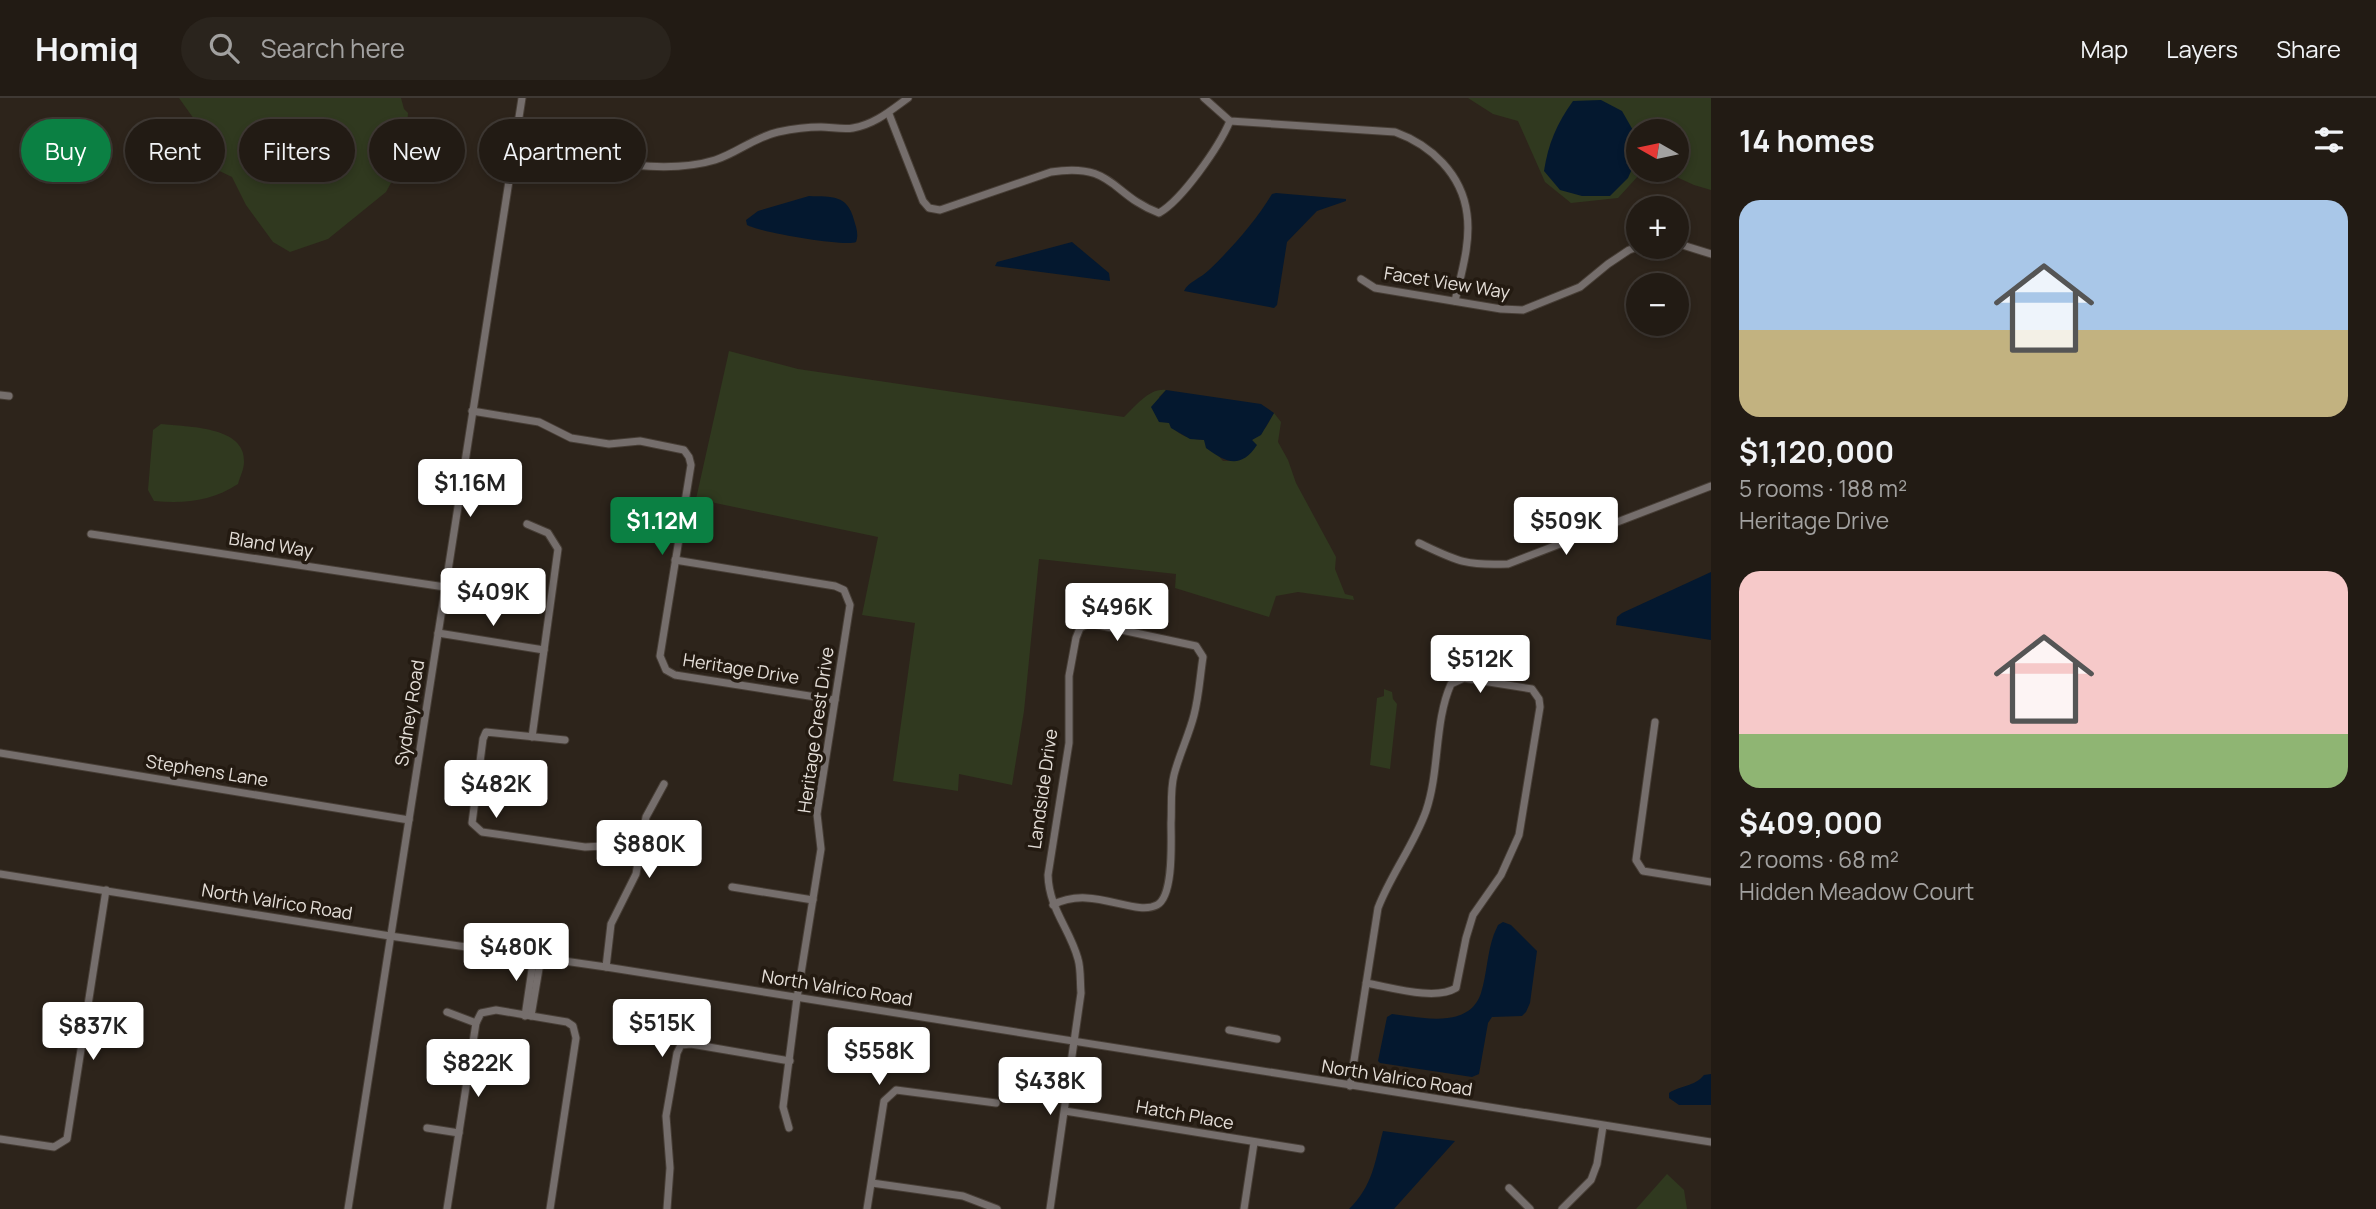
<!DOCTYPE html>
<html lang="en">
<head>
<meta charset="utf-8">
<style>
  body { margin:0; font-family:Manrope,sans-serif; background:#2a241d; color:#f1f3f6; height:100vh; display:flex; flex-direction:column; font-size:26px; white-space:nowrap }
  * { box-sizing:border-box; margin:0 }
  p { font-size:23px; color:#a2a1a0 }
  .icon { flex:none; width:38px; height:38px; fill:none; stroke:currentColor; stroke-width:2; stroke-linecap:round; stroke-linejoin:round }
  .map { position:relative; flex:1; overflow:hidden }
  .sheet { display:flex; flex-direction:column; background:#221b14; width:665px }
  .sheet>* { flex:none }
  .hud { position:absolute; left:21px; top:21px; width:665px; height:63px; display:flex; gap:14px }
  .needle { width:46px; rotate:279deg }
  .fabs { position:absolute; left:1626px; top:21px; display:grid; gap:14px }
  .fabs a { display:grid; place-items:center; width:63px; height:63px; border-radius:50%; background:#221b14; box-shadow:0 4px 10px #0003,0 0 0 2px #3f3934; font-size:35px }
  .price { position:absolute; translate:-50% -60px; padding:0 16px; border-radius:7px; background:#fff; color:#222; font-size:23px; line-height:46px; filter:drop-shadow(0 2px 4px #0008) }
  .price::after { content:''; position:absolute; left:50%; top:42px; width:21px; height:16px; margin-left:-10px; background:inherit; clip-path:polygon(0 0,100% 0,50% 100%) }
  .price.current { background:#0b8043; color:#fff }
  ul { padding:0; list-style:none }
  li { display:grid; align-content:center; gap:14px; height:371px; padding:0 28px }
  li span { display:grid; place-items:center; height:217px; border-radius:21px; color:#555 }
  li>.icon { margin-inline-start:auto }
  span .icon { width:126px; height:126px; fill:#fffc; stroke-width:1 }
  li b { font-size:30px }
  h2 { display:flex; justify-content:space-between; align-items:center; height:84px; padding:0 28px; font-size:30px }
  .pill { padding:0 24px; border-radius:32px; background:#221b14; box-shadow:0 4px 10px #0003,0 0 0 2px #3f3934; font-size:24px; line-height:63px }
  .pill.current { background:#0b8043; color:#fff }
  header { display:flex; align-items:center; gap:42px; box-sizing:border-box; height:98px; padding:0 35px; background:#221b14; border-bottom:2px solid #3f3934 }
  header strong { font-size:33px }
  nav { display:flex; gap:38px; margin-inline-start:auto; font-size:24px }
  .search { width:490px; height:63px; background:#2a241d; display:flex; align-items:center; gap:18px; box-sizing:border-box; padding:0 24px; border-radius:38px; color:#a2a1a0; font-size:26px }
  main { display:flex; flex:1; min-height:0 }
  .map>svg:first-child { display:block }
  .green { fill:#30391f; fill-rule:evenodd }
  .water { fill:#04182f }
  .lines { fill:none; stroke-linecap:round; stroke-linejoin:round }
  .minor-casing { stroke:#473e36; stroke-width:9 }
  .minor { stroke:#756e6c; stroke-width:7 }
  .labels { text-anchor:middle; stroke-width:7; stroke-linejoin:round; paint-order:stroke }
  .street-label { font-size:18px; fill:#e5dfd9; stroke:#231a11 }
</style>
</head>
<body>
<header>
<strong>Homiq</strong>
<div class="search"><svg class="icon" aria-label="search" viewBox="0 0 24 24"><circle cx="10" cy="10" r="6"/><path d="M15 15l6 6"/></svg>Search here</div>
<nav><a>Map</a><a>Layers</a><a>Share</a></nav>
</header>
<main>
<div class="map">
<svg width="1711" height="1111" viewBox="0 0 1711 1111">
  <rect width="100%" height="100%" fill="#2d241b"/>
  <!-- green -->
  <g class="green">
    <path d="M179 0H401L404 11 408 15 405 59 386 94 328 141 290 154 273 144 246 107 232 79 209 68 198 44 194 21Z"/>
    <path d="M1468 0H1711V92L1694 87 1670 76 1639 77 1618 100 1571 105 1545 84 1518 23 1493 16ZM1638 33H1676V72H1638Z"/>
    <path d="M729 253 798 271 1124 319C1136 308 1149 290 1166 292L1159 299C1170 326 1172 340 1204 342L1223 363C1239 363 1247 361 1256 347L1252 342 1266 329 1274 315 1281 324 1278 344 1288 362 1296 385 1336 459 1335 471 1345 496 1353 498 1354 502 1298 494 1276 498 1269 519 1175 490 1176 476 1039 461 1024 613 1012 687 959 676 958 693 893 683 915 525 862 517 878 439 696 401Z"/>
    <path d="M161 326C187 329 246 328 244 364 244 371 240 379 238 386 212 403 185 406 154 403L148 392 153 332Z"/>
    <path d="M1384 591 1392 594 1393 601 1397 606 1390 671 1370 667 1377 600 1384 598Z"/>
    <path d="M1667 1076 1684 1092 1687 1111H1636Z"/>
  </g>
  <!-- water -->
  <g class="water">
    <path d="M1601 2 1622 13 1634 34 1636 62 1628 80 1610 98H1582L1560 92 1544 73C1548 46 1557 25 1573 3Z"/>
    <path d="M1276 95 1346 101V103L1317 113 1287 144 1277 207 1274 210 1184 193C1188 184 1201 180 1209 172 1232 150 1255 124 1272 96Z"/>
    <path d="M809 98C832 99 847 96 854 122 856 129 859 136 856 144 845 149 759 134 747 127L746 122 758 113Z"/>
    <path d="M1072 144 1109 175 1110 183 995 168 997 164Z"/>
    <path d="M1166 292 1261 306 1274 315 1261 337 1252 342 1257 347C1241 371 1226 365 1206 350L1204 342 1190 341 1171 330 1169 325 1159 324 1151 309Z"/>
    <path d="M1711 474V542L1616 527 1617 519 1622 515Z"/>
    <path d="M1503 824 1511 827 1537 853 1530 905 1526 914 1522 918 1492 919 1488 925 1479 976 1472 979 1380 965 1378 963 1387 919 1392 916C1420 919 1469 932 1481 895 1487 876 1487 855 1494 836L1498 827Z"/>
    <path d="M1711 976V1007H1679L1669 1000V995C1681 987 1694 989 1704 977Z"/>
    <path d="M1383 1033 1455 1043 1394 1111H1349C1373 1088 1375 1063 1383 1033Z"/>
  </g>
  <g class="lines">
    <defs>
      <g id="minor">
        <path d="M1204 0 1230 23 1395 34C1431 47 1462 76 1467 116 1471 145 1461 176 1455 203"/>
        <path d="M889 16 923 103 929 110 940 112 1051 74C1114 64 1111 97 1159 115 1182 102 1219 49 1230 23"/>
        <path d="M514 47C573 57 657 80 715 62 737 55 755 39 778 34 792 31 807 29 821 29 831 29 843 32 853 30 875 26 890 13 908 0"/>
        <path d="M1676 145 1711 156"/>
        <path d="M1361 181 1375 190 1501 211 1523 212 1580 189 1608 166 1629 152 1638 149"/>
        <path d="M0 297 9 298"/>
        <path d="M472 313 539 324 571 340 609 346 640 343 684 352 689 359 691 367 660 558 666 572 675 577 835 602"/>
        <path d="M527 426 548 435 558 451 532 639"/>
        <path d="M91 436 445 489"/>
        <path d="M1419 445C1457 463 1465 468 1508 466L1711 388"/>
        <path d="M675 462 835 488 844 492 850 507 817 716 821 751 797 900 783 1009 789 1030"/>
        <path d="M438 535 544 552"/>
        <path d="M1655 624 1636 762 1643 773 1711 784"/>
        <path d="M565 642 486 634 483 641 472 725 482 734 585 749 604 748 640 754"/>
        <path d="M0 655 409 722"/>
        <path d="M0 776 390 838 606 869 1711 1044"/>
        <path d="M732 789 813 802"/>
        <path d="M606 869 611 826 636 776 646 719 664 686"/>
        <path d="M447 914 476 925"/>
        <path d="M525 918 534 858"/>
        <path d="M531 918 541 859"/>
        <path d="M1229 932 1277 941"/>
        <path d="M1350 988 1378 810C1391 776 1414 747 1426 713 1440 672 1434 624 1451 586L1464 580 1532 591 1539 601 1540 609 1519 737 1501 777 1473 817 1466 840 1456 890C1435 903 1390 889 1366 885"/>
        <path d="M1065 1013 1301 1051"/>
        <path d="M427 1030 459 1035"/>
        <path d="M0 1041 54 1049 67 1041 106 792"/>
        <path d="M872 1085 963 1098 997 1111"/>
        <path d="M1509 1090 1530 1111"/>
        <path d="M348 1111 522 0"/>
        <path d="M447 1111 476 925 481 915 496 912 567 924 573 928 576 940 550 1111"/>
        <path d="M667 1111 670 1070 666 1018 677 955 681 947 691 946 790 963"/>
        <path d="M867 1111 884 1003 896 992 996 1005"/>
        <path d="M1050 1111 1081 895C1080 884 1081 871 1078 861 1070 831 1049 811 1048 777L1069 645V578L1076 540 1080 530 1089 525 1196 548 1203 559C1200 578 1199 598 1194 617 1189 637 1179 657 1174 677 1170 692 1172 710 1171 725 1171 743 1174 798 1157 807 1134 819 1091 786 1053 807"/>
        <path d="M1244 1111 1254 1045"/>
        <path d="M1562 1111 1591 1082 1597 1066 1603 1028"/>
      </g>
    </defs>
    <!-- minor casing -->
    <use href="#minor" class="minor-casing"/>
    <!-- minor -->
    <use href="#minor" class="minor"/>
  </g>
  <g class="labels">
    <!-- street labels -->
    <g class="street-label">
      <text transform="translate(1447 185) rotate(9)" y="6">Facet View Way</text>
      <text transform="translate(271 447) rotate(9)" y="6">Bland Way</text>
      <text transform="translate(741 571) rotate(9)" y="6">Heritage Drive</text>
      <text transform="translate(410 615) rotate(-81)" y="6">Sydney Road</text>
      <text transform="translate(816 632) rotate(-82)" y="6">Heritage Crest Drive</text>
      <text transform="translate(207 673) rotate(9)" y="6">Stephens Lane</text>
      <text transform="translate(1043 691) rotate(-82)" y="6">Landside Drive</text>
      <text transform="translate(277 804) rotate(9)" y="6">North Valrico Road</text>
      <text transform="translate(837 890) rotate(9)" y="6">North Valrico Road</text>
      <text transform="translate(1397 980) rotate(9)" y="6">North Valrico Road</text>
      <text transform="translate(1185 1017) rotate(10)" y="6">Hatch Place</text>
    </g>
  </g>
</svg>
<div class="fabs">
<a><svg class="needle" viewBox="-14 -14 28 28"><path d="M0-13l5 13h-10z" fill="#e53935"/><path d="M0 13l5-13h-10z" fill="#a2a1a0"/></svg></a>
<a>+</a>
<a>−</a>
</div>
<b class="price" style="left:470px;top:421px">$1.16M</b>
<b class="price current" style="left:662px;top:459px">$1.12M</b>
<b class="price" style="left:1566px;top:459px">$509K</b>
<b class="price" style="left:493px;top:530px">$409K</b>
<b class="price" style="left:1117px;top:545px">$496K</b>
<b class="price" style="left:1480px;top:597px">$512K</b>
<b class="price" style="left:496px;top:722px">$482K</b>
<b class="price" style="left:649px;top:782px">$880K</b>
<b class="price" style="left:516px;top:885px">$480K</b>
<b class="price" style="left:662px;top:961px">$515K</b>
<b class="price" style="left:93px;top:964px">$837K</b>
<b class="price" style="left:879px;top:989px">$558K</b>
<b class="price" style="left:478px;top:1001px">$822K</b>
<b class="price" style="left:1050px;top:1019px">$438K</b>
<div class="hud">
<a class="pill current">Buy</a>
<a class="pill">Rent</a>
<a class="pill">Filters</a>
<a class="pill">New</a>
<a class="pill">Apartment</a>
</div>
</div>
<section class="sheet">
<h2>14 homes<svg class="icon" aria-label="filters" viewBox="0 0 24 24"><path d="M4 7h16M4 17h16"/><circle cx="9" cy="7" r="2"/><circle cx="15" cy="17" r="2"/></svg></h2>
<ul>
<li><span style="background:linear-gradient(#a9c7e8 60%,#c2b280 0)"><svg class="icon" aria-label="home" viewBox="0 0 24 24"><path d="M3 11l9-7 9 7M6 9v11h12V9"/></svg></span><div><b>$1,120,000</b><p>5 rooms · 188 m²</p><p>Heritage Drive</p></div></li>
<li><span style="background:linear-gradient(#f6c9c9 75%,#8fb573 0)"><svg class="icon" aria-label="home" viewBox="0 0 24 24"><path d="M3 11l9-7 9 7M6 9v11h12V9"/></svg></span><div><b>$409,000</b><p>2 rooms · 68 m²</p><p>Hidden Meadow Court</p></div></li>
</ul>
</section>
</main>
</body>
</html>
